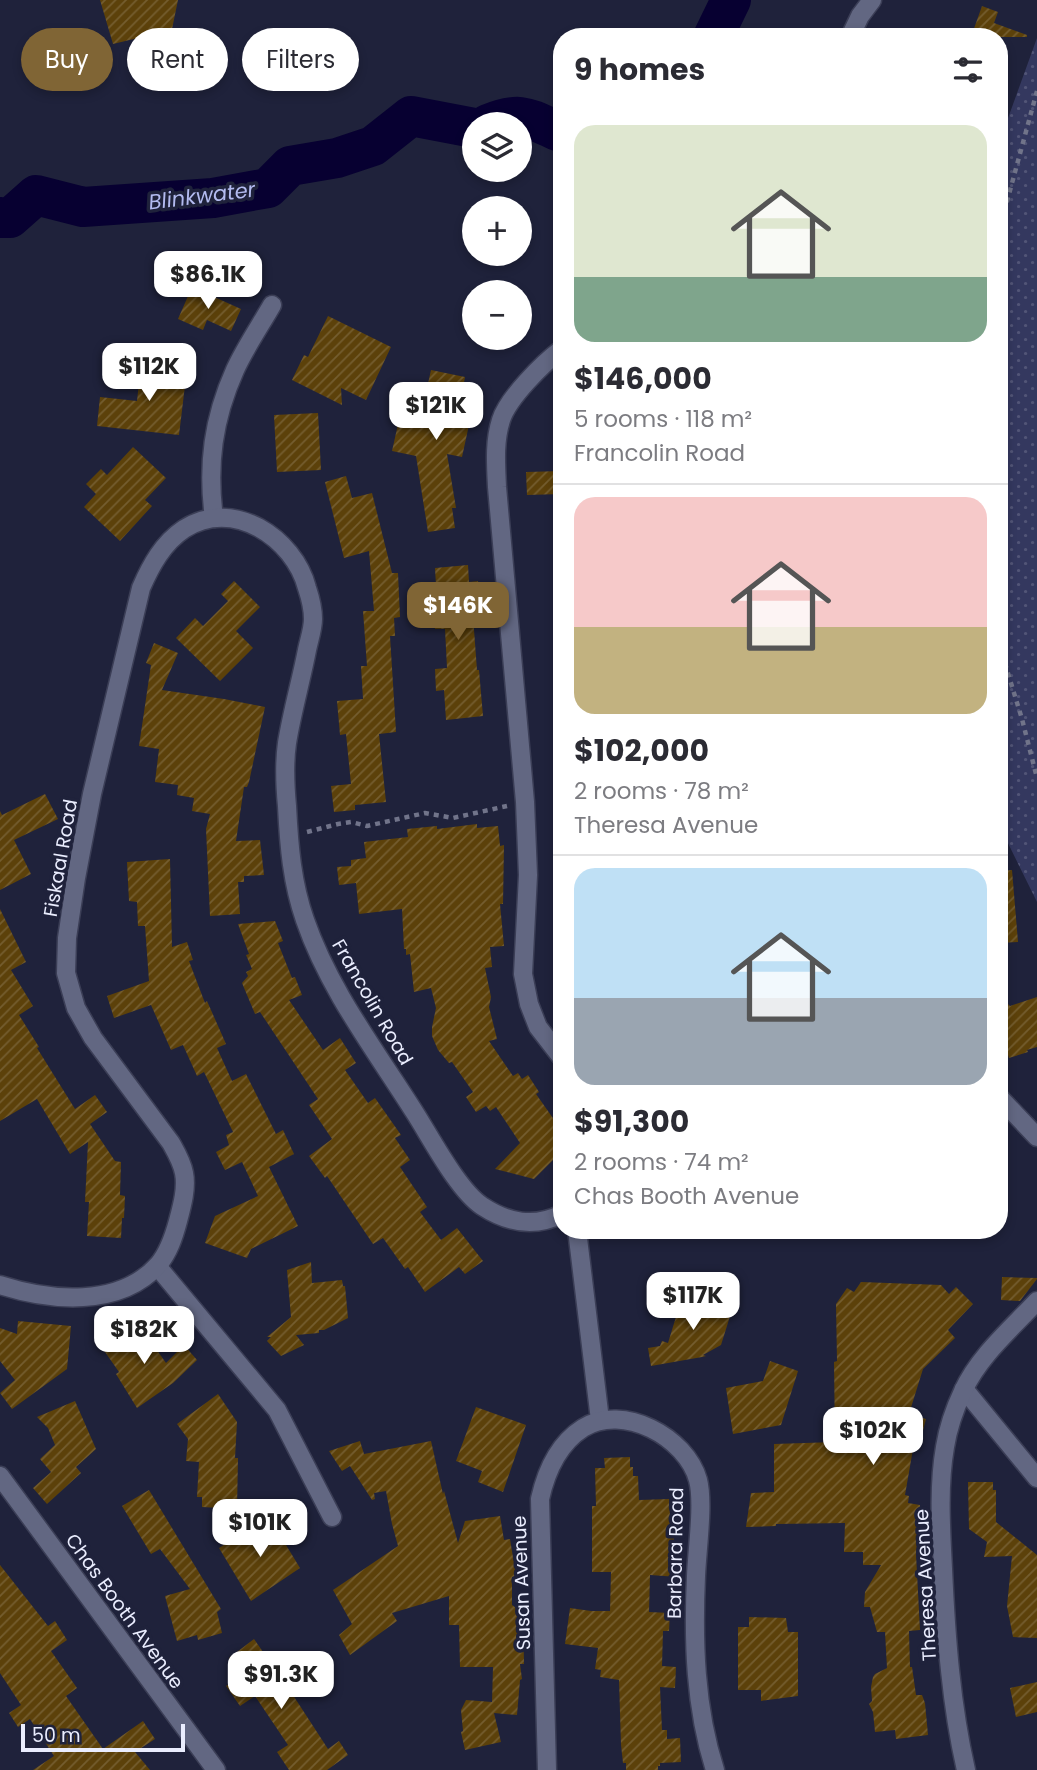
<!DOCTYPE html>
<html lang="en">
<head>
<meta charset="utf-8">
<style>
  body { margin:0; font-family:Poppins,sans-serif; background:#f2f2f3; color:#2b2b33; height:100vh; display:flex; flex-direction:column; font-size:26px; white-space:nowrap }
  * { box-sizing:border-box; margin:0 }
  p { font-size:23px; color:#7c7c81 }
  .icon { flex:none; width:38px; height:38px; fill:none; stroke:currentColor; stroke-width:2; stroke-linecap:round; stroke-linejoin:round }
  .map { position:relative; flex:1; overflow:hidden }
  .drawer { position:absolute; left:553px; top:28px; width:455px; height:1211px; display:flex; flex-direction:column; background:#fff; border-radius:28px; box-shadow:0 4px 10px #0003 }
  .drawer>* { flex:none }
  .hud { position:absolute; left:21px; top:28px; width:427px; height:63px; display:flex; gap:14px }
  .fabs { position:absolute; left:462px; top:112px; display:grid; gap:14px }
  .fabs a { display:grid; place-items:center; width:70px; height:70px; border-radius:50%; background:#fff; box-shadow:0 4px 10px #0003; font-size:35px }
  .scale { position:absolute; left:21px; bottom:18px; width:164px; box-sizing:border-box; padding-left:7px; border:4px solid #eaedfe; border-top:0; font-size:19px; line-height:24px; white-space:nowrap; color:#eaedfe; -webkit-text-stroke:5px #1f223b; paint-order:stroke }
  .price { position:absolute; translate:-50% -60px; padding:0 16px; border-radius:14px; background:#fff; color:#222; font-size:23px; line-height:46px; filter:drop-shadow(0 2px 4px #0008) }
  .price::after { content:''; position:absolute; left:50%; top:42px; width:21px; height:16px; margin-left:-10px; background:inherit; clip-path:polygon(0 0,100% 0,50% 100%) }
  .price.current { background:#806535; color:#fff }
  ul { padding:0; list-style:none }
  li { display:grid; align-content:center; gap:14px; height:371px; padding:0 21px }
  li+li { border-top:2px solid #e1e1e2 }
  li span { display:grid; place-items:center; height:217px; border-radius:21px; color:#555 }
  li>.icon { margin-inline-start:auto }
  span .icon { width:126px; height:126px; fill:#fffc; stroke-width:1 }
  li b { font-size:30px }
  h2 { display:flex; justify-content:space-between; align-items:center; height:84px; padding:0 21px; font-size:30px }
  .chip { padding:0 24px; border-radius:32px; background:#fff; box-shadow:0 4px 10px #0003; font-size:24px; line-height:63px }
  .chip.current { background:#806535; color:#fff }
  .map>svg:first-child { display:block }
  .park { fill:url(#park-dots) }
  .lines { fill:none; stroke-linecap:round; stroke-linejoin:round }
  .river { stroke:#070031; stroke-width:40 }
  .building { fill:url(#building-hatch) }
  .minor-casing { stroke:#3b3e56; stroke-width:21 }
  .path { stroke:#71748a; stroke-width:4.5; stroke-dasharray:5 5; stroke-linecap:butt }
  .minor { stroke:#626782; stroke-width:18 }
  .labels { text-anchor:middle; stroke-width:7; stroke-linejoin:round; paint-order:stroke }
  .street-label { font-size:19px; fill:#eaedfe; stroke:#1f223b }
  .water-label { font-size:21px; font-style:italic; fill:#b3bbf0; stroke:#1f223b }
</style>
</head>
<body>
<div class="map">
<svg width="1037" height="1770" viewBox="0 0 1037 1770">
  <defs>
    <pattern id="park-dots" width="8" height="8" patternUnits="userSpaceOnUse" patternTransform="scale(1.75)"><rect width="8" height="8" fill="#34385f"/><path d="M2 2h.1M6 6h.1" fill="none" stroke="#525577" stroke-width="1.8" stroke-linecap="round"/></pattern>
    <pattern id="building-hatch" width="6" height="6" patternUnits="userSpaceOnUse" patternTransform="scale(1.75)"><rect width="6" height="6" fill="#5c410a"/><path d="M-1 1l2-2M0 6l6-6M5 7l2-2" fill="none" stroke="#745d2f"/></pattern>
  </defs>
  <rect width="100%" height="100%" fill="#1f223b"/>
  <!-- park -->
  <path class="park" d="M1037 38V902L1003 833 1001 744 999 739V143Z"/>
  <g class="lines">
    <!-- river -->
    <g class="river">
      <path d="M713 37 731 0"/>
      <path d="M488 124C520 111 527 117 557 131L562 130"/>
      <path d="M0 217 2 218H10L36 195 83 207 213 198 268 188 290 166 337 158 373 146 411 116 474 128"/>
    </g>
  </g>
  <!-- building -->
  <g class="building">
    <path d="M100 0H178L171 34 147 40 146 36 113 44Z"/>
    <path d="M982 6 998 12 994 23 1027 35V37H971Z"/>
    <path d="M192 287 241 309 231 331 207 320 203 330 178 319Z"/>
    <path d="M328 316 391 347 366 400 341 388 342 405 292 380 304 355 308 357Z"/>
    <path d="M141 364 187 369 179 435 97 426 100 397 137 401Z"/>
    <path d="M431 370 465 377 461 399 474 402 462 457 447 454 456 508H452L455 528 428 532 416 456 392 451 405 393 425 397Z"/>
    <path d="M318 413 321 470 277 472 274 415Z"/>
    <path d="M133 447 166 478 145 500 152 506 120 541 84 507 96 494 86 484 101 469 107 475Z"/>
    <path d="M562 471V494L527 495 526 472Z"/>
    <path d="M346 476 352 498 372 493 392 573H398L400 617 394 618 395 636H390L396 732 379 734 386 802 355 805V810L334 812 331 786 351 784 346 734 340 735 337 701 363 699 361 666H367L363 611H374L369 551 344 558 325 482Z"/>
    <path d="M468 565 469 582 478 581 480 603H472L477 670H479L483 716 446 720 444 690 436 691 435 669 447 668 445 629H435L433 605 437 604 435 568Z"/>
    <path d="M234 581 260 607 236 631 253 648 220 681 176 638 195 618 203 626 228 601 221 594Z"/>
    <path d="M154 643 178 653 162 690 224 699 265 707 249 782 247 787H244L236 841 260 840 264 875 244 876V882H238L240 914 210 916 206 829 210 814 192 811 194 798 177 795 178 785 155 782 159 749 139 746 151 665 146 663Z"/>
    <path d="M45 794 58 819 14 840 31 874 0 890V811L2 815Z"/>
    <path d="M477 824V828L498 826 500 846 504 845 503 904H500L504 946 490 947 492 967 485 968 491 997 489 1007 497 1039 489 1041 513 1076 518 1073 522 1079 528 1075 539 1092 536 1094 555 1121 558 1135 553 1136 557 1156 534 1179 495 1169 520 1143 496 1107 490 1111 486 1106 476 1112 466 1097 473 1092 452 1062 449 1063 438 1050 432 1036V1027L436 1008 431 988 414 992 410 954 406 955V949H404L402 909 359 914 356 883 339 885 337 867 351 866V860L366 858 364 842 408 837 407 829 437 826V829Z"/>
    <path d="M170 859 172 947 187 942 193 960 189 961 205 1003 207 1001 226 1044 217 1048 232 1081 246 1074 276 1134 283 1130 294 1154 269 1167 298 1226 251 1249 247 1258 205 1243 215 1216 258 1196 242 1162 225 1170 216 1152 229 1145 226 1135 233 1132 204 1072 197 1076 183 1045 171 1050 151 1005 114 1018 107 996 149 981 145 926H138L137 902 129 901 127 862Z"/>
    <path d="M1012 870 1018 942 999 943V871Z"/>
    <path d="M0 909 26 962 11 970 33 1006 19 1015 39 1047 37 1048 75 1109 95 1095 107 1112 90 1124 115 1161 121 1162 120 1195 125 1196 124 1218H122L121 1238 87 1236 89 1202H85L88 1142 70 1154 37 1099 0 1121Z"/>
    <path d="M275 921 283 941 278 943 292 978 295 977 302 995 289 1000 323 1050 340 1038 356 1063 345 1070 368 1103 375 1098 401 1135 395 1138 410 1160 400 1167 427 1207 420 1212 441 1240 457 1228 483 1261 465 1274 459 1267 425 1292 408 1267 405 1269 383 1238 373 1244 327 1176 325 1178 309 1156 332 1139 309 1105 318 1099 260 1012 255 1014 242 983 248 976 246 972 252 969 246 955 249 954 238 924Z"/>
    <path d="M999 995 1010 1006 1037 997V1047L1027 1050 1028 1052 1009 1058 999 1027Z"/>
    <path d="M311 1262 312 1283 342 1280 343 1286H345L348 1318 324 1330H319V1333L296 1335 304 1345 281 1356 267 1341 271 1337H267L291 1317 287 1270Z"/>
    <path d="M1002 1277 1037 1278V1279L1020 1301 1001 1300Z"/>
    <path d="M861 1282 941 1285 949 1294 956 1287 973 1304 948 1330 955 1338 923 1369 909 1414 926 1419 918 1450 913 1449 905 1495 909 1496 908 1503 920 1505 916 1554 920 1630 909 1631 910 1667H912L916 1695H922L925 1703 928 1735 896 1739 895 1730 875 1732 873 1712 869 1704 872 1701 871 1687 873 1677 875 1674 887 1668 885 1632H877L870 1607H864L865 1592 881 1565H863V1552H844L845 1523 776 1524V1526L746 1527 751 1493 774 1492V1444L835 1442 834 1362 837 1361 836 1304 847 1288 854 1292Z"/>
    <path d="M683 1294 719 1303 718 1305 732 1310 721 1345 703 1355 706 1356 702 1357 651 1366 648 1348 660 1346 662 1341 668 1343Z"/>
    <path d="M18 1321 71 1326 67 1369 12 1409 0 1393 15 1380 0 1361V1328L17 1334Z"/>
    <path d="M124 1333 128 1339 141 1333 144 1338 147 1336 166 1363 184 1345 197 1360 173 1383 137 1408 116 1374 119 1372 98 1342 107 1335Z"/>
    <path d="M770 1361 798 1371 781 1425 733 1434 726 1388 763 1381Z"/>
    <path d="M218 1394 237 1422 235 1458H238L237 1509 202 1507V1497H197L199 1462 186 1461 188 1439 177 1424Z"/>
    <path d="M75 1401 96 1449 76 1467 81 1473 47 1504 33 1488 51 1472 40 1459 55 1445 48 1428 37 1417Z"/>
    <path d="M476 1407 526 1425 503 1492 478 1482 482 1471 456 1461Z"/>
    <path d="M360 1441 364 1454 431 1441 443 1494 444 1491 458 1543 465 1521 500 1516 504 1540 510 1539 516 1576 512 1577V1605L523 1613 524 1664H520L522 1679 520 1680 517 1715 494 1713 501 1742 465 1750 461 1732 463 1731 461 1710 466 1700 492 1702 493 1667H460L459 1625H449V1596L392 1613 397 1621 350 1655 339 1635 352 1624 333 1590 398 1546 392 1524 386 1491 374 1493 375 1499 372 1500 350 1466 342 1471 329 1451Z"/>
    <path d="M630 1457V1467H633V1476H638L639 1500 669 1499 670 1517 674 1516V1547L681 1546 678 1577 650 1575 649 1612 670 1613 669 1631H663L662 1666 676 1667 675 1688 660 1687 662 1730H667V1739L680 1738 681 1762 660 1763V1766H658V1770H626V1763H623L621 1745 619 1680 600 1677 601 1670 595 1669 598 1648 565 1644 570 1608 591 1611H610L611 1572H592V1506H596L595 1468H605L604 1458Z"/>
    <path d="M968 1482H993V1490H996V1522L1037 1555V1638L1013 1637 1007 1606 1012 1556 984 1557 987 1542 969 1529Z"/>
    <path d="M149 1490 221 1609 217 1612 222 1633 198 1640 197 1635 177 1641 165 1596 190 1589 160 1549 151 1554 122 1506Z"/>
    <path d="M269 1517 300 1568 251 1601 219 1548Z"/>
    <path d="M0 1565 48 1626 55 1621 67 1640 51 1651 77 1688 66 1696 103 1749 143 1721 155 1739 135 1752 150 1770H33L54 1756 30 1719 18 1727 9 1713 21 1705 0 1673Z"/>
    <path d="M749 1617 786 1618 788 1632H798V1696L761 1701V1690H738V1627H749Z"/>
    <path d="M254 1639 289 1689 328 1749 339 1741 348 1755 327 1770H289L277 1752 288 1745 255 1696 240 1706 226 1686 233 1681 230 1677 238 1671 229 1658Z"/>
    <path d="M1037 1682V1712L1016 1717 1010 1688Z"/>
  </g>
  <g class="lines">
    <defs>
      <g id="minor">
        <path d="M850 37 860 16 872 0"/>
        <path d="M562 349C543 363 508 398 501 420 494 442 496 465 497 487L525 802 528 875 523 974 529 1004 538 1027 562 1058"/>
        <path d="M214 518C207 465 213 419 235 370 245 348 260 326 272 305"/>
        <path d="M999 1097 1037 1137"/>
        <path d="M577 1230 600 1420"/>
        <path d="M157 1266 277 1410 332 1517"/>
        <path d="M0 1285C50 1301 119 1308 158 1265 169 1252 174 1236 178 1221 182 1206 187 1188 184 1173 182 1162 176 1152 171 1143L93 1038 76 1008 66 973 67 938 76 878 92 794 141 588C151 565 163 543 184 529 233 497 294 538 307 588 310 597 313 610 313 619 313 629 309 640 307 650 301 681 292 712 287 743 284 764 285 785 287 806 289 846 292 883 305 920 329 990 376 1051 415 1113 431 1138 458 1190 482 1206 508 1223 534 1228 562 1214"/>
        <path d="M964 1389 1037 1478"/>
        <path d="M0 1476 216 1770"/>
        <path d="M547 1770 540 1499C546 1472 558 1444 583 1428 623 1403 686 1437 698 1480 704 1503 697 1550 696 1576 693 1641 695 1708 715 1770"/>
        <path d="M966 1770C951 1705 946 1636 943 1569 941 1529 938 1487 945 1447 948 1428 955 1408 963 1391 979 1356 1011 1329 1037 1301"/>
      </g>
    </defs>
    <!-- minor casing -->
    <use href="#minor" class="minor-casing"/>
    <!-- path -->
    <g class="path">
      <path d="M999 231 1037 91"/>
      <path d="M999 644 1022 719 1037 778"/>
      <path d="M307 832 338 824 351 822 367 826 425 813 453 818 507 806"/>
    </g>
    <!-- minor -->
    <use href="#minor" class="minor"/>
  </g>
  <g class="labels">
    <!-- street labels -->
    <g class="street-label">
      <text transform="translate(60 858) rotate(-80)" y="7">Fiskaal Road</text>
      <text transform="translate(373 1002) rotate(60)" y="7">Francolin Road</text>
      <text transform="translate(675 1553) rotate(-89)" y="7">Barbara Road</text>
      <text transform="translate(521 1583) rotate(-92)" y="7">Susan Avenue</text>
      <text transform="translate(925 1585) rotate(-93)" y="7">Theresa Avenue</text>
      <text transform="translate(125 1611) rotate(54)" y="7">Chas Booth Avenue</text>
    </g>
    <!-- water labels -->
    <g class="water-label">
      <text transform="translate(202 196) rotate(-7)" y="7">Blinkwater</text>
    </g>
  </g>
</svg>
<div class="fabs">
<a><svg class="icon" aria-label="layers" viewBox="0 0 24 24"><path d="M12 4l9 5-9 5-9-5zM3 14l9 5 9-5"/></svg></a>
<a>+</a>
<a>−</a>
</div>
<div class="scale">50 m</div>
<b class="price" style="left:208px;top:311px">$86.1K</b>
<b class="price" style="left:149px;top:403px">$112K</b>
<b class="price" style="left:436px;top:442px">$121K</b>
<b class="price current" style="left:458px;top:642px">$146K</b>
<b class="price" style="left:693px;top:1332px">$117K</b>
<b class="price" style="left:144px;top:1366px">$182K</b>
<b class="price" style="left:873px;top:1467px">$102K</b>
<b class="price" style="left:260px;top:1559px">$101K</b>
<b class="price" style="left:281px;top:1711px">$91.3K</b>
<div class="hud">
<a class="chip current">Buy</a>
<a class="chip">Rent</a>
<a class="chip">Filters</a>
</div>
<section class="drawer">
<h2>9 homes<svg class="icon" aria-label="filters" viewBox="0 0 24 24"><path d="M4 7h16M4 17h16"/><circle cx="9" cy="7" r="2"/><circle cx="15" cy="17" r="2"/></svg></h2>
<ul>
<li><span style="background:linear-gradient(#dfe7d0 70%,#7fa58c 0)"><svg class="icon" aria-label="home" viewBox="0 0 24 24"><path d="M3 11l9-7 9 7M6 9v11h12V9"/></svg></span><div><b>$146,000</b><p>5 rooms · 118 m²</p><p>Francolin Road</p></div></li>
<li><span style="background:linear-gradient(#f6c9c9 60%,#c2b280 0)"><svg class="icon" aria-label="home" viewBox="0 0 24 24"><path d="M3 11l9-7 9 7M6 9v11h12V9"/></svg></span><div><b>$102,000</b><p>2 rooms · 78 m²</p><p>Theresa Avenue</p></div></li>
<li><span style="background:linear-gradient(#bfe0f5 60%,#9aa5b1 0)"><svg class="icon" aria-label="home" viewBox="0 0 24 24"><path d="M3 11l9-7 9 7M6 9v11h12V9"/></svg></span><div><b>$91,300</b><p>2 rooms · 74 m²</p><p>Chas Booth Avenue</p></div></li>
</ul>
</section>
</div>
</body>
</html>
